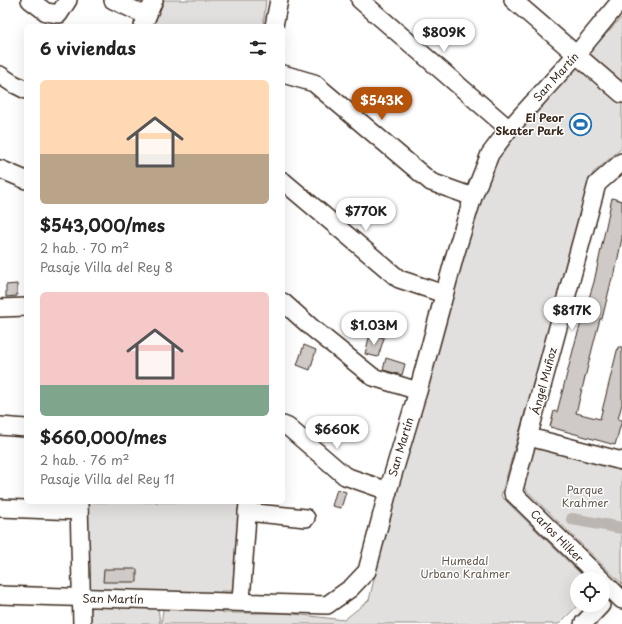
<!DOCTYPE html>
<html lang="es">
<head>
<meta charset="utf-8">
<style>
  body { margin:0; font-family:"Playpen Sans",sans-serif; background:#f6f6f6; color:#222; height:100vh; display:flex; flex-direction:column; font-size:15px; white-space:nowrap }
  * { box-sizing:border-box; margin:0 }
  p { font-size:13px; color:#767676 }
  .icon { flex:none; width:22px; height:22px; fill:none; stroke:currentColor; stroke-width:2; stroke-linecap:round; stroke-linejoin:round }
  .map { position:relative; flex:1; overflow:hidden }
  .side { position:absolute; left:24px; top:24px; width:261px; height:480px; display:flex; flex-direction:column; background:#fff; border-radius:6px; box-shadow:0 4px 16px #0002 }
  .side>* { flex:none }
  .controls { position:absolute; left:570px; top:572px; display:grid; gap:8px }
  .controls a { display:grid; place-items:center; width:40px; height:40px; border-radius:50%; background:#fff; box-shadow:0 4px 16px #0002; font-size:20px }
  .price { position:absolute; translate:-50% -34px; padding:0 9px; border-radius:14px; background:#fff; color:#222; font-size:13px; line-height:26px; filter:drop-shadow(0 1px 2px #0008) }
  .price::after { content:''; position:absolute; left:50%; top:24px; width:12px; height:9px; margin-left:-6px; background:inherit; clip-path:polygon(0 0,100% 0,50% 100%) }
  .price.current { background:#b45309; color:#fff }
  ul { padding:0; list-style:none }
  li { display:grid; align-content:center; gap:8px; height:212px; padding:0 16px }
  li span { display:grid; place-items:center; height:124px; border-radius:6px; color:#555 }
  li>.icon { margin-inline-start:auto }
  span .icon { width:72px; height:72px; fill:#fffc; stroke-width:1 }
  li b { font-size:17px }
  h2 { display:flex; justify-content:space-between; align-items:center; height:48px; padding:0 16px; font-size:17px }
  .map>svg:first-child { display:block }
  .green { fill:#e2e0de; stroke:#8e857e }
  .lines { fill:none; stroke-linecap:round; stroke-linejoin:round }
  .canal { stroke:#bcb6b3; stroke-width:12 }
  .building { fill:#cfcac7; stroke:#3b2a1e }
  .minor-casing { stroke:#3b2a1e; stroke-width:20 }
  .minor { stroke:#fff; stroke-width:17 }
  .labels { text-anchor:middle; stroke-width:3; stroke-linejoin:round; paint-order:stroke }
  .street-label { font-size:11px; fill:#3b2a1e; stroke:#fff }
  .poi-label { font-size:11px; font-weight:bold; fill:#3b2a1e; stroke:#fff; text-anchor:end }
  .park-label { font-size:11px; fill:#65584e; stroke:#fff }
</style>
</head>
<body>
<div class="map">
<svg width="622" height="624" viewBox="0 0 622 624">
  <rect width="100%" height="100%" fill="#fff"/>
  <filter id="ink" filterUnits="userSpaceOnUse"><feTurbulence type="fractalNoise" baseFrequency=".025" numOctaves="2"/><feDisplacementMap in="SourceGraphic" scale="8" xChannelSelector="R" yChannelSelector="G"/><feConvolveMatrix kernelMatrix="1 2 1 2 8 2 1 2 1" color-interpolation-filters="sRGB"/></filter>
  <g filter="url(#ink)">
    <!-- green -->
    <g class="green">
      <path d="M164 0H266L263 26H153Z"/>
      <path d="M622 17V148L593 173 501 496 586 579H577L578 605 559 624H161L165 596 90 592 82 502H241L234 591H221L223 613H285L344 620 369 600 407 443 492 163 511 135 594 47C603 36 612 28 622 17Z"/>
      <path d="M541 446 622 468V584L524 488 521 483 532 450Z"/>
      <path d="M97 604 158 607 160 624H91L90 610Z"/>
    </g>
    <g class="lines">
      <!-- canal -->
      <path class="canal" d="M572 519 622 528"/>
    </g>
    <!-- building -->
    <g class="building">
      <path d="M612 198 622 201V238L614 278H612L602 319H600L595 338 576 413 600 419 618 347H622V404L618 419 622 420 615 445 550 427 554 411 557 412 576 339 594 282Z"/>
      <path d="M17 284V296L6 297V285Z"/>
      <path d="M370 334 384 338 378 357 365 354Z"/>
      <path d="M304 345 316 350 310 370 297 365Z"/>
      <path d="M386 358 405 364 402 375 383 370Z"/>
      <path d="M337 489 346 492 341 508 332 506Z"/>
      <path d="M108 569H137V582H103L104 570Z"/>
    </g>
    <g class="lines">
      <defs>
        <g id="minor">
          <path d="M30 0 46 12 59 14 68 0"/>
          <path d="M113 0 147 16"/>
          <path d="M360 0 509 129"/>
          <path d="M513 0 622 94"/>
          <path d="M143 26 154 0"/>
          <path d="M274 26 279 0"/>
          <path d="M283 74 314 83 431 182 473 197"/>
          <path d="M0 75 12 83 26 90"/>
          <path d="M0 169 26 180"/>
          <path d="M283 181 399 279 444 294"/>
          <path d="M283 302 311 327 373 377 418 391"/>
          <path d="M0 308 26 307"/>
          <path d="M283 425 288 427 345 476 388 491"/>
          <path d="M0 426 26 428"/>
          <path d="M529 437 622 461"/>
          <path d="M79 502 82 624"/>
          <path d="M0 508 79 511"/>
          <path d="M247 512 306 518"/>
          <path d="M601 579 513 493 597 184 622 162"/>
          <path d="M603 581 622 600"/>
          <path d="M0 595 327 605 351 588 367 571 388 491 418 391 455 255 473 197 490 154 509 129 576 55 621 0"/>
          <path d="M241 601 248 502"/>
          <path d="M583 624 601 605"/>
        </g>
      </defs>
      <!-- minor casing -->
      <use href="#minor" class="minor-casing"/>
      <!-- minor -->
      <use href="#minor" class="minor"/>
    </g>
  </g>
  <!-- icons -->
  <defs>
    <symbol id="stadium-ring" viewBox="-11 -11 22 22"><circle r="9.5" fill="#fff" stroke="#1f6fb2" stroke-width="1.5"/><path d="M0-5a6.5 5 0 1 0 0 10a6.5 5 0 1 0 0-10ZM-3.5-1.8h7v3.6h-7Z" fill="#1f6fb2"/></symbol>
  </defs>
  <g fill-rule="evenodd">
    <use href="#stadium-ring" x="568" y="112" width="25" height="25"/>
  </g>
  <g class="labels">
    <!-- street labels -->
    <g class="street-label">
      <text transform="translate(556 77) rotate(-48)" y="4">San Martín</text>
      <text transform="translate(544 381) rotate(-75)" y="4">Ángel Muñoz</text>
      <text transform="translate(401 447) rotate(-73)" y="4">San Martín</text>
      <text transform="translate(557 536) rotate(45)" y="4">Carlos Hilker</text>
      <text transform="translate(113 599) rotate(1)" y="4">San Martín</text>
    </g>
    <!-- poi labels -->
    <g class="poi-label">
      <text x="564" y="122">El Peor<tspan x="564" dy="13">Skater Park</tspan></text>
    </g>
    <!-- park labels -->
    <g class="park-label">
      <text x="585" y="494">Parque<tspan x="585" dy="13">Krahmer</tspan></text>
      <text x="465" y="565">Humedal<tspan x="465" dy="13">Urbano Krahmer</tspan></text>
    </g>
  </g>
</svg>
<div class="controls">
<a><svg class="icon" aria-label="locate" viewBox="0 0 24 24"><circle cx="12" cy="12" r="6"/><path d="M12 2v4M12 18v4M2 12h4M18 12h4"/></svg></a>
</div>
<b class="price" style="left:444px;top:53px">$809K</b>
<b class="price current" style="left:382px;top:121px">$543K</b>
<b class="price" style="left:366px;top:232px">$770K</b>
<b class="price" style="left:572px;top:331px">$817K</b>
<b class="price" style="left:374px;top:346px">$1.03M</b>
<b class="price" style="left:337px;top:450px">$660K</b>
<section class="side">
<h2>6 viviendas<svg class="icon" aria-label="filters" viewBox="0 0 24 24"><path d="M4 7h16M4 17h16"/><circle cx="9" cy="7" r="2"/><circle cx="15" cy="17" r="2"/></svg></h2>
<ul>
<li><span style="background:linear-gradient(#ffd9b3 60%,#b9a48a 0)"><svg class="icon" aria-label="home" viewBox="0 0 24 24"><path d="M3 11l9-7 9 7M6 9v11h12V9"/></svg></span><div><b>$543,000/mes</b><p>2 hab. · 70 m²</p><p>Pasaje Villa del Rey 8</p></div></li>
<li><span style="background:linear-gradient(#f6c9c9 75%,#7fa58c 0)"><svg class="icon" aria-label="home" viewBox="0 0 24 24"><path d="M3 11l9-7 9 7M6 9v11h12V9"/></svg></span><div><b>$660,000/mes</b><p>2 hab. · 76 m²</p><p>Pasaje Villa del Rey 11</p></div></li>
</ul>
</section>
</div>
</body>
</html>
